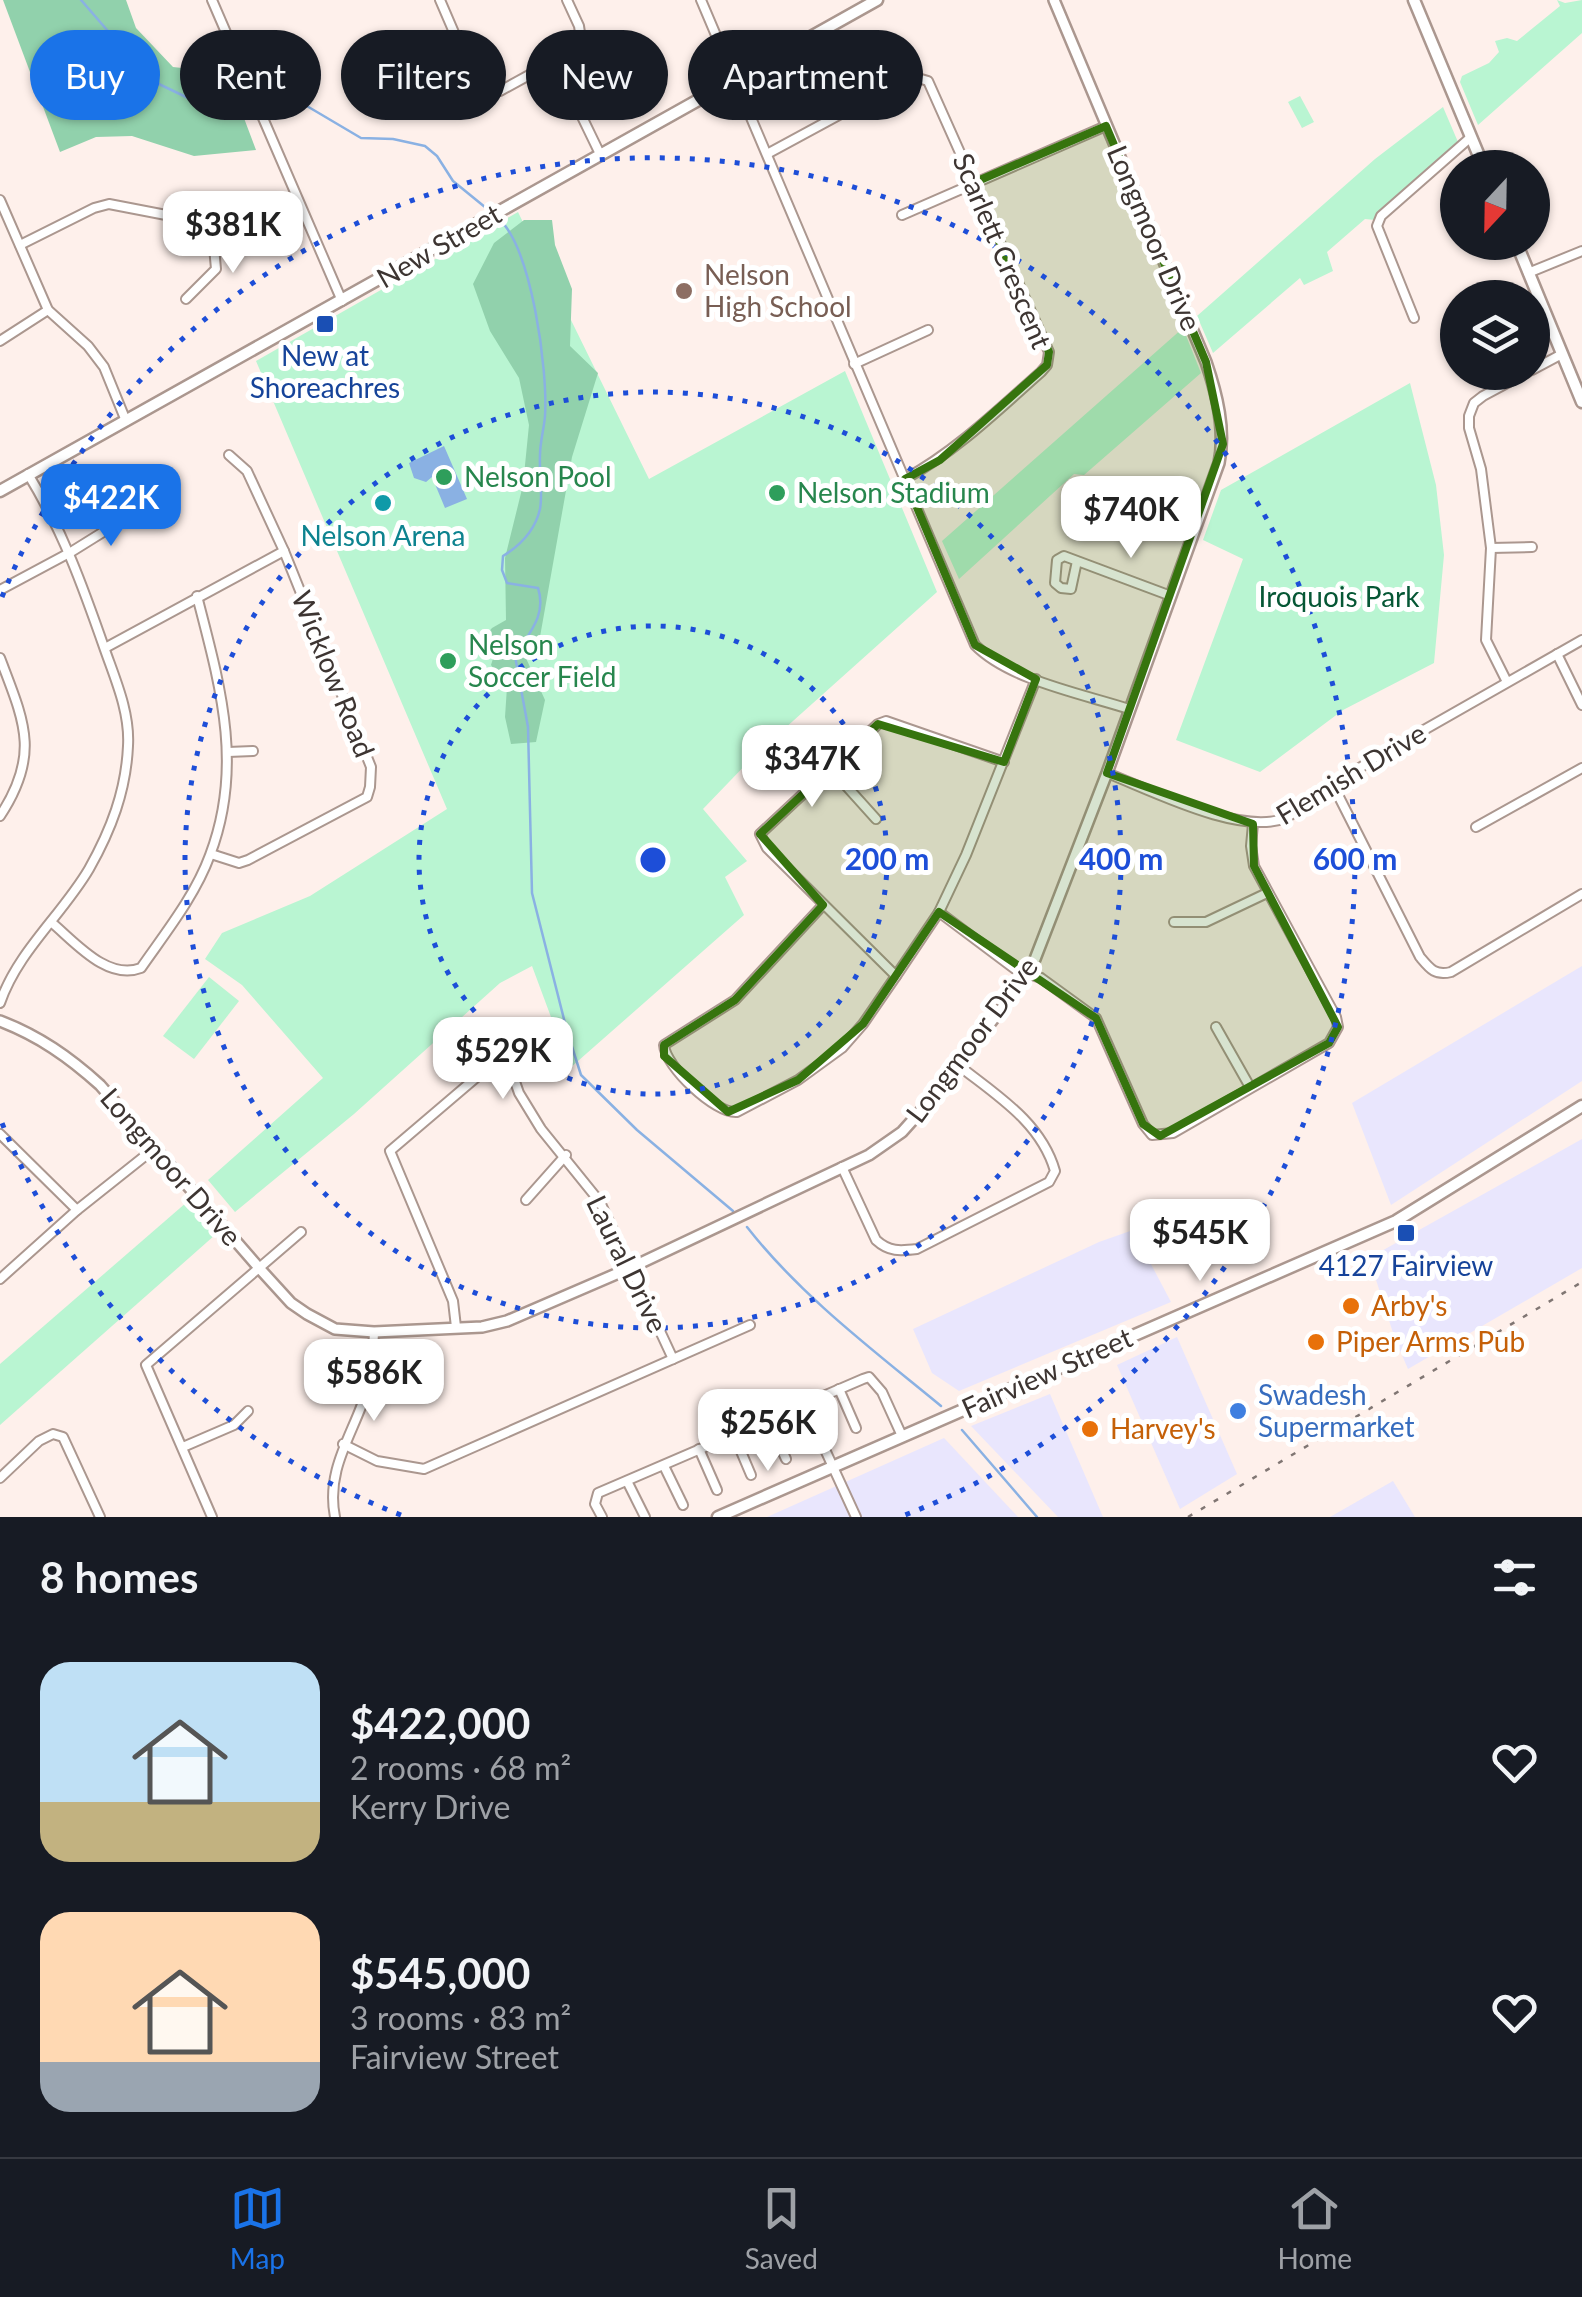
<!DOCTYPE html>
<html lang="en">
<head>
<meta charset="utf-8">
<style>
  body { margin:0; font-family:Lato,sans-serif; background:#20242c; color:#f1f3f6; height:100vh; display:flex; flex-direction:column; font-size:38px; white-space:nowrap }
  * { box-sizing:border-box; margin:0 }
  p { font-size:32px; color:#9ea1a6 }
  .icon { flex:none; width:55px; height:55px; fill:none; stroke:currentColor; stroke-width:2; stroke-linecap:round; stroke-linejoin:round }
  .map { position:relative; height:1517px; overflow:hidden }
  .details { display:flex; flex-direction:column; background:#171b24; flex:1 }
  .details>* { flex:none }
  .banner { position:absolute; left:30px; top:30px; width:1000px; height:90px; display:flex; gap:20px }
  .needle { width:65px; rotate:202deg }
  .tools { position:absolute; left:1440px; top:150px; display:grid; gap:20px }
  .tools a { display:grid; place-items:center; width:110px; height:110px; border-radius:50%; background:#171b24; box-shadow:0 2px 8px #0004; font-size:50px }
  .price { position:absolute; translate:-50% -85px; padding:0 22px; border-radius:20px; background:#fff; color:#222; font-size:32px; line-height:65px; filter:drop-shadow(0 2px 5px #0008) }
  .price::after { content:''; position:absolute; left:50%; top:60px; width:30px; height:22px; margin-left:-15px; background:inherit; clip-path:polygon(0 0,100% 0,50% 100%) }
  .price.on { background:#1a73e8; color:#fff }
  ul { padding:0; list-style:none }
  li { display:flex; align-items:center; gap:30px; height:250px; padding:0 40px }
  li span { display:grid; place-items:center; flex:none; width:280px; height:200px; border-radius:30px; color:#555 }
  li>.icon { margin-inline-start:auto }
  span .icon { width:120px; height:120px; fill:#fffc; stroke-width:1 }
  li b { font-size:42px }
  h2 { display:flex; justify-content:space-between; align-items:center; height:120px; padding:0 40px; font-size:42px }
  .pill { padding:0 35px; border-radius:45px; background:#171b24; box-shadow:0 2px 8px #0004; font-size:35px; line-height:90px }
  .pill.on { background:#1a73e8; color:#fff }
  .tab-bar { display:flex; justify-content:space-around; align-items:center; height:140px; border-top:2px solid #363941; background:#171b24; font-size:28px; color:#9ea1a6 }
  .tab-bar a { display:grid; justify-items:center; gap:5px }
  .tab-bar .on { color:#1a73e8 }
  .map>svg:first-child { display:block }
  .industrial { fill:#e9e6fd }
  .green { fill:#b9f5d2 }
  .forest { fill:#91d1ac }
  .water { fill:#8ab1e3 }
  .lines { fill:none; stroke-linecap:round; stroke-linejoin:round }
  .stream { stroke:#8ab1e3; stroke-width:2.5 }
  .minor-casing { stroke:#ab978f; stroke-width:12 }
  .tertiary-casing { stroke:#ab978f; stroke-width:14 }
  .secondary-casing { stroke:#ab978f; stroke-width:15 }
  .minor { stroke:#fff; stroke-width:8 }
  .tertiary { stroke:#fff; stroke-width:9 }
  .secondary { stroke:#fff; stroke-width:10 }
  .rail { stroke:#807673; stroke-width:2.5; stroke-dasharray:5 10; stroke-linecap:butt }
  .marked { fill:#36740e; fill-opacity:0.2; stroke:#36740e; stroke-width:8; stroke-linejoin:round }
  .ring { fill:none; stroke:#1d4ed8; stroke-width:5; stroke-dasharray:5 10 }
  .education-dot { fill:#8d6e63; stroke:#fff; stroke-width:4 }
  .transit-dot { fill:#1a4fb4; stroke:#fff; stroke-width:4 }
  .leisure-dot { fill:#2e9e5b; stroke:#fff; stroke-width:4 }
  .culture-dot { fill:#0f9aa8; stroke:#fff; stroke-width:4 }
  .food-dot { fill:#e8710a; stroke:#fff; stroke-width:4 }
  .shop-dot { fill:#3f7fe0; stroke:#fff; stroke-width:4 }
  .labels { text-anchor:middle; stroke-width:10; stroke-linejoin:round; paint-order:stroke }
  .street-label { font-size:28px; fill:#3d3532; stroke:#fff }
  .education-label { font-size:28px; fill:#785e54; stroke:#fff; text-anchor:start }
  .transit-label { font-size:28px; fill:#164399; stroke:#fff }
  .leisure-label { font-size:28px; fill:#27864d; stroke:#fff; text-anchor:start }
  .culture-label { font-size:28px; fill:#0d838f; stroke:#fff }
  .park-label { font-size:28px; fill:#065735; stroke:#fff }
  .food-label { font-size:28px; fill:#c56008; stroke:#fff; text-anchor:start }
  .shop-label { font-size:28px; fill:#366cbe; stroke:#fff; text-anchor:start }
  .centre { fill:#1d4ed8; stroke:#fff; stroke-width:5 }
  .ring-label { font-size:30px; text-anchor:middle; font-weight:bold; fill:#1d4ed8; stroke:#fff; stroke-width:10; stroke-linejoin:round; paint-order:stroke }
</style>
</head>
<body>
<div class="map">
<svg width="1582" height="1517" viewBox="0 0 1582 1517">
  <rect width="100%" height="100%" fill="#fef0eb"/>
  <!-- industrial -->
  <g class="industrial">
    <path d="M1582 966V1081L1391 1205 1352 1103Z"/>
    <path d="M1582 1139V1268L1408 1369 1395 1339 1369 1258Z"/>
    <path d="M1133 1230 1171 1302 959 1391 932 1373 913 1329 1099 1242Z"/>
    <path d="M1177 1337 1237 1474 1180 1509 1117 1365Z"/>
    <path d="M1050 1394 1103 1517H1058L971 1426Z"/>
    <path d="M944 1438 1018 1517H767Z"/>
    <path d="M1393 1481 1415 1517H1330Z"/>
  </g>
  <!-- green -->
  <g class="green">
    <path d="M1557 0 1565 3 1582 0V33L1478 125 1460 82 1462 76 1489 63 1499 52 1495 41 1507 38 1517 41 1560 6Z"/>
    <path d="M1300 96 1314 122 1302 128 1288 102Z"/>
    <path d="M1443 107 1458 142 1382 209 1375 220 1365 219 1327 252 1333 271 1304 285 1300 278 1213 353 1197 316 1375 159Z"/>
    <path d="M518 212 649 479 845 371 937 592 755 755 703 809 747 861 725 877 744 915 570 1068 532 966 500 983 354 1114 235 1212 208 1180 323 1078 242 985 205 959 222 933 310 896 447 809 256 361Z"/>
    <path d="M1183 328 1201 373 1084 475 1074 474 959 579 942 541Z"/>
    <path d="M1410 383 1436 485 1444 555 1434 663 1343 710 1260 772 1176 740 1243 559 1203 540 1221 490Z"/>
    <path d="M209 977 239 1001 194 1059 163 1036Z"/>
    <path d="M187 1202 215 1235 0 1425V1364Z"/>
  </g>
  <!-- forest -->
  <g class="forest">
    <path d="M3 0H126L136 28 173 67 227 73 256 150 194 156 132 136 96 137 60 152Z"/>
    <path d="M524 220H552L555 245 572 289 570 346 598 373 572 457 538 648 525 656 545 700 536 742 511 744 505 717 507 687 491 665 496 649 482 640 492 628 506 620 505 558 523 485 529 425 519 378 490 331 473 284 494 243Z"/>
  </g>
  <!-- water -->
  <path class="water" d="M444 446 467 499 445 508 432 477 426 482 414 478 409 463Z"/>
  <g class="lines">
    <!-- stream -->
    <g class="stream">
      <path d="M81 0 127 53 138 74 211 109 237 107"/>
      <path d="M262 97 295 99 361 138 393 139 425 146 437 156 453 181 491 212"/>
      <path d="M497 217C532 246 548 371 545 416 544 429 540 442 540 455 539 472 543 492 540 509 535 531 521 545 503 556L502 570 507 583 538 588C547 615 529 633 515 656L528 727 532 893 567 1031 581 1075 637 1130 733 1211"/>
      <path d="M747 1227C801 1296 873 1350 941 1406"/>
      <path d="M962 1430 1037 1517"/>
    </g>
    <defs>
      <g id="minor">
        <path d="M212 0 342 301"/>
        <path d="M440 0 465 58 487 92 500 91 582 46 579 26 567 0"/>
        <path d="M701 0 975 645C1009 680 1083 694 1129 709"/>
        <path d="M556 63 600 154"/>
        <path d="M767 154 911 76 928 81 1049 352 1047 365 1041 372C997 411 956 451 905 479"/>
        <path d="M0 200 48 310 88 346 104 367 126 421"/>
        <path d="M902 215 1106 126"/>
        <path d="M20 245 94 208 109 204 223 226H253L299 205"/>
        <path d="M1528 273 1582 251"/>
        <path d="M186 299 216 269 212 225"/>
        <path d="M1414 318 1377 226 1381 216 1471 137"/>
        <path d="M0 341 48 310"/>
        <path d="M854 364 928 330"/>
        <path d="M1532 370 1562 354"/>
        <path d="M1491 548 1532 547"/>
        <path d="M1077 561 1071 589 1061 588 1055 583 1057 560 1064 556 1171 596"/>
        <path d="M0 590 71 552 132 514"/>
        <path d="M105 648 284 551"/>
        <path d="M1557 654 1582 705"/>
        <path d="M0 658C24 721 41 754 0 816"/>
        <path d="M1507 682 1486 640 1491 548 1481 469 1469 428V416L1474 403 1483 396 1528 372"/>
        <path d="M228 752 253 751"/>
        <path d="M831 769 876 819"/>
        <path d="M1107 773C1153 791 1240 836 1286 818L1373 759 1582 640"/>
        <path d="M1334 787 1420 957C1430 969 1435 976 1451 972L1582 894"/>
        <path d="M1476 827 1582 768"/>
        <path d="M211 854 239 863 248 860 367 797 370 787 371 767 284 551 247 471 229 455"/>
        <path d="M823 905 735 1000 664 1045C665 1066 715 1114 737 1112L798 1080 842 1048 863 1024 896 976 939 912 966 855 1036 679"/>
        <path d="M939 912 1015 969 1041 978 1096 1018 1143 1124 1152 1135 1173 1133 1329 1043 1338 1027 1336 1017 1254 866 1251 846 1253 824"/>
        <path d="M51 922C75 942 107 981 141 968 166 932 195 896 210 855 244 766 220 685 197 596"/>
        <path d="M1174 922H1206L1267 893"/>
        <path d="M896 976 767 848 760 834 878 724 886 721 1004 762"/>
        <path d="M0 1003C18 951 62 915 89 869 111 830 126 791 128 746 130 713 116 681 105 650 83 587 63 531 28 474"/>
        <path d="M1216 1027 1250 1087"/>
        <path d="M0 1134 77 1210"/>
        <path d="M842 1167 876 1240C889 1252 900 1251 917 1249L1049 1182 1055 1171C1041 1122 996 1095 958 1065"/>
        <path d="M526 1200 566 1155"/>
        <path d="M0 1279 77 1210 155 1148"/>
        <path d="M456 1327 453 1301 390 1151 505 1053 519 1093 541 1129 600 1202 673 1359"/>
        <path d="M839 1389 856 1428"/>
        <path d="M804 1404 856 1517"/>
        <path d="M768 1420 786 1459"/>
        <path d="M734 1435 751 1475"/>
        <path d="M343 1444 377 1461 424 1469 750 1325"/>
        <path d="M183 1447 234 1425 248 1411"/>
        <path d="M699 1449 717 1490"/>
        <path d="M664 1466 683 1505"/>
        <path d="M0 1478 39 1441 53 1434 63 1437 100 1517"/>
        <path d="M627 1481 645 1517"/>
        <path d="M212 1517 146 1365 301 1232"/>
        <path d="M335 1517C325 1468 355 1432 368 1387 373 1369 373 1350 374 1332"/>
        <path d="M602 1517 595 1504 598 1493 863 1379 869 1377 882 1392 902 1436"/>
      </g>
      <path id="tertiary" d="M0 1021C39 1036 69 1057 100 1085L260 1269 291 1303 307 1314 335 1329 374 1332 482 1327 507 1321 630 1268 869 1155 902 1132 928 1103 1030 972 1107 773 1219 463C1226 430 1217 394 1206 362L1054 0"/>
      <g id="secondary">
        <path d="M1414 0 1484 168"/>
        <path d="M1516 242 1582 402"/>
        <path d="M0 491 877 0"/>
        <path d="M718 1517 1396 1221 1582 1106"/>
      </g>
    </defs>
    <!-- minor casing -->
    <use href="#minor" class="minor-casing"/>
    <!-- tertiary casing -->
    <use href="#tertiary" class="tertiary-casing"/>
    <!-- secondary casing -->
    <use href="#secondary" class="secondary-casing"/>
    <!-- minor -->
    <use href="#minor" class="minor"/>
    <!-- tertiary -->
    <use href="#tertiary" class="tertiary"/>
    <!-- secondary -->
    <use href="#secondary" class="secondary"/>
    <!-- rail -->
    <path class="rail" d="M1188 1517 1582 1282"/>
  </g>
  <!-- marked area -->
  <path class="marked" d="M1106 126 1206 362 1223 444 1107 773 1253 824 1254 866 1338 1027 1329 1043 1160 1136 1143 1124 1096 1018 939 912 863 1024 798 1080 728 1112 664 1056V1045L735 1000 823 905 760 834 878 724 1004 762 1036 679 975 645 905 479 940 460 1047 365 1049 352 973 183Z"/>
  <!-- distance rings -->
  <g class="ring">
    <circle cx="653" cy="860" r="234"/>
    <circle cx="653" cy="860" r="468"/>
    <path d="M401 1515A702 702 0 0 1 2 1123M2 597A702 702 0 1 1 905 1515"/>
  </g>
  <!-- markers -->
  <circle class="education-dot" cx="684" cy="291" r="10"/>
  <g class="transit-dot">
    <rect x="315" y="314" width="20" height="20" rx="5"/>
    <rect x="1396" y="1223" width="20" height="20" rx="5"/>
  </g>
  <g class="leisure-dot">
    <circle cx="444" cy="477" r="10"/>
    <circle cx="777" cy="493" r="10"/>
    <circle cx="448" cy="661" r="10"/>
  </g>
  <circle class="culture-dot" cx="383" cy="503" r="10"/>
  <g class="food-dot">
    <circle cx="1351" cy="1306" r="10"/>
    <circle cx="1316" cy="1342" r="10"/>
    <circle cx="1090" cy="1429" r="10"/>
  </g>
  <circle class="shop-dot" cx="1238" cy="1411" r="10"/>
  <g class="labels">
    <!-- street labels -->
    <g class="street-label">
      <text transform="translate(1154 238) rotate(67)" y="10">Longmoor Drive</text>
      <text transform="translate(439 246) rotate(-30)" y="10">New Street</text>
      <text transform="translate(1002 251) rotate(67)" y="10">Scarlett Crescent</text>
      <text transform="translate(333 674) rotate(68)" y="10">Wicklow Road</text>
      <text transform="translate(1351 774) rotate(-31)" y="10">Flemish Drive</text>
      <text transform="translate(972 1040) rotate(-53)" y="10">Longmoor Drive</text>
      <text transform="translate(171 1167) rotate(49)" y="10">Longmoor Drive</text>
      <text transform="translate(627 1264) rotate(64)" y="10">Laural Drive</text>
      <text transform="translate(1047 1373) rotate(-24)" y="10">Fairview Street</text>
    </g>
    <!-- education labels -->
    <g class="education-label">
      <text x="704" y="285">Nelson<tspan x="704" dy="32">High School</tspan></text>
    </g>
    <!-- transit labels -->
    <g class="transit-label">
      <text x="325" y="366">New at<tspan x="325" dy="32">Shoreachres</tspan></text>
      <text x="1406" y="1276">4127 Fairview</text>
    </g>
    <!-- leisure labels -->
    <g class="leisure-label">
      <text x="464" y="487">Nelson Pool</text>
      <text x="797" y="503">Nelson Stadium</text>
      <text x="468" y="655">Nelson<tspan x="468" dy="32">Soccer Field</tspan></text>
    </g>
    <!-- culture labels -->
    <g class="culture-label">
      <text x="383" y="546">Nelson Arena</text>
    </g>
    <!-- park labels -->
    <g class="park-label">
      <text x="1339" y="607">Iroquois Park</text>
    </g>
    <!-- food labels -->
    <g class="food-label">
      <text x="1371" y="1316">Arby's</text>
      <text x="1336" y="1352">Piper Arms Pub</text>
      <text x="1110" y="1439">Harvey's</text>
    </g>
    <!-- shop labels -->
    <g class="shop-label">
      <text x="1258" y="1405">Swadesh<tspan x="1258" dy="32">Supermarket</tspan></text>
    </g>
  </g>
  <circle cx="653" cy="860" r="15" class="centre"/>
  <g class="ring-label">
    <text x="887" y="870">200 m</text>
    <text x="1121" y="870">400 m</text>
    <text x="1355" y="870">600 m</text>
  </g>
</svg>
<div class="tools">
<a><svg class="needle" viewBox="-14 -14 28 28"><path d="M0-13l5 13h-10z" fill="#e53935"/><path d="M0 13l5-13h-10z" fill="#9ea1a6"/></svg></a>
<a><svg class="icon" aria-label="layers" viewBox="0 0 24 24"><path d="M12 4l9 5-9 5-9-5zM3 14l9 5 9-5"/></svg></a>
</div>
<b class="price" style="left:233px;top:276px">$381K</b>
<b class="price on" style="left:111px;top:549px">$422K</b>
<b class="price" style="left:1131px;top:561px">$740K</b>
<b class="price" style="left:812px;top:810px">$347K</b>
<b class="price" style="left:503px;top:1102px">$529K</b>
<b class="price" style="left:1200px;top:1284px">$545K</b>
<b class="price" style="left:374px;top:1424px">$586K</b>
<b class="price" style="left:768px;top:1474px">$256K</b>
<div class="banner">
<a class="pill on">Buy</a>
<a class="pill">Rent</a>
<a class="pill">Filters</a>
<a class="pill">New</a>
<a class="pill">Apartment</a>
</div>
</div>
<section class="details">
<h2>8 homes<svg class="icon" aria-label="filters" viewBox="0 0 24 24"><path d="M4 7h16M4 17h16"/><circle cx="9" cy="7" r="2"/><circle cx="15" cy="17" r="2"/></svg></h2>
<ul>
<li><span style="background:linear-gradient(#bfe0f5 70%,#c2b280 0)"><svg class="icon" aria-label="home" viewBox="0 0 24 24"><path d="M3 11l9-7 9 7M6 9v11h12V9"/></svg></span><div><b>$422,000</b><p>2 rooms · 68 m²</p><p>Kerry Drive</p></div><svg class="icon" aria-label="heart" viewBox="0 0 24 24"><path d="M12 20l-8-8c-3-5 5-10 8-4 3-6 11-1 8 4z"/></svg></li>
<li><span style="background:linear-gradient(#ffd9b3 75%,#9aa5b1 0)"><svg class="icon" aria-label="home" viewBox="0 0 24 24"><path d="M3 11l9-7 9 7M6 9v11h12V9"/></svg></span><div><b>$545,000</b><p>3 rooms · 83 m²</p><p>Fairview Street</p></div><svg class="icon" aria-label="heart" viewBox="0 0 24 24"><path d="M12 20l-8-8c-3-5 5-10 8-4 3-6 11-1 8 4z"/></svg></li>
</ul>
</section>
<nav class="tab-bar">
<a class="on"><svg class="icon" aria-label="map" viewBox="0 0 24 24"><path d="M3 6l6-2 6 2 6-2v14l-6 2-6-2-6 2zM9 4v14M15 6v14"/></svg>Map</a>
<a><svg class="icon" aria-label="saved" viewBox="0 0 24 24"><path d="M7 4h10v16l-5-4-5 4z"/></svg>Saved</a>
<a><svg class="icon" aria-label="home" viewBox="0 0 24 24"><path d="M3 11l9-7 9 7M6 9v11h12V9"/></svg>Home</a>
</nav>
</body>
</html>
